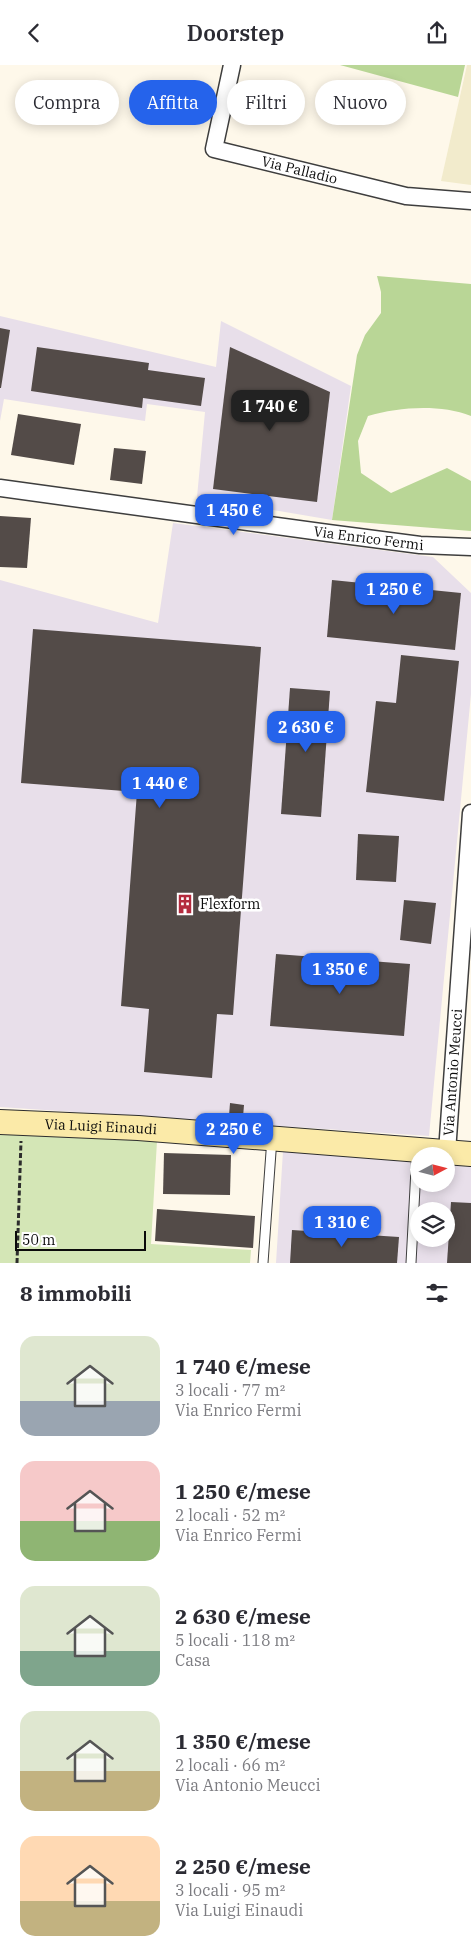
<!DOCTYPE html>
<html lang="it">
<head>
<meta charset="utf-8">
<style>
  body { margin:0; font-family:"IBM Plex Serif",serif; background:#f2f2f3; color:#2b2b33; height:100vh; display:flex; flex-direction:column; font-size:19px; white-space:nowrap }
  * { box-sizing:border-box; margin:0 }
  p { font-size:16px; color:#7c7c81 }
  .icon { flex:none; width:28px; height:28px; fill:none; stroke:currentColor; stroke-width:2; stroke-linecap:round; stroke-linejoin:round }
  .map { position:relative; height:1198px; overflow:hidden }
  .details { display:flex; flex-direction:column; background:#fff; flex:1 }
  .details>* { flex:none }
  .top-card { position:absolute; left:15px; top:15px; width:441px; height:45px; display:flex; gap:10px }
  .needle { width:32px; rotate:83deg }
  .buttons { position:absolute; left:410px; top:1082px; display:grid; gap:10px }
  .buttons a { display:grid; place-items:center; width:45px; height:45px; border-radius:50%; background:#fff; box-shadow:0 2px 12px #0003; font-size:25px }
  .scale { position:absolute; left:15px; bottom:12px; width:131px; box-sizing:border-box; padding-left:5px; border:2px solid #0b0b0b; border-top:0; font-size:14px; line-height:18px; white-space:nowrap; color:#0b0b0b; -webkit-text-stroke:4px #fff; paint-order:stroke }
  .price { position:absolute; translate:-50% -42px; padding:0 11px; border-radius:10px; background:#2563eb; color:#fff; font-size:16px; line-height:32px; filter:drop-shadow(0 1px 2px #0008) }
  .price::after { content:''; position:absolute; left:50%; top:30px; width:15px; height:11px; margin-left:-8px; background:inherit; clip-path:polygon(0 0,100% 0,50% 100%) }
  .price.selected { background:#222; color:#fff }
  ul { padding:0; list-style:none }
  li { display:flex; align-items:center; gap:15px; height:125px; padding:0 20px }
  li span { display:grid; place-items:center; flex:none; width:140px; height:100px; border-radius:15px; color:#555 }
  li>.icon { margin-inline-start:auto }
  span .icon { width:60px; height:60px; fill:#fffc; stroke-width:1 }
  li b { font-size:21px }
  h2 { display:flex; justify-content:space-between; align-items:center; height:60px; padding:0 20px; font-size:21px }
  .chip { padding:0 18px; border-radius:22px; background:#fff; box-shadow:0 2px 12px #0003; font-size:18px; line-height:45px }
  .chip.selected { background:#2563eb; color:#fff }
  header { display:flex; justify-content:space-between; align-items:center; height:65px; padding:0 20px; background:#fff; font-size:22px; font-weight:600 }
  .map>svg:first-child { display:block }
  .industrial { fill:#e8dfea; fill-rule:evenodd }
  .farmland { fill:#f2ebcc }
  .green { fill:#d4e6b6 }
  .forest { fill:#b9d696 }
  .building { fill:#534b48 }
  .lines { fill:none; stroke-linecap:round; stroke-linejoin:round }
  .lane-casing { stroke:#3e3e3e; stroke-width:11 }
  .street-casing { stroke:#3e3e3e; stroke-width:19 }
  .secondary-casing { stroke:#2d2d2d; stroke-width:26 }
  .path { stroke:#2d2d2d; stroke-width:3; stroke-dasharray:5 2.5; stroke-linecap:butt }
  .lane { stroke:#fff; stroke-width:9 }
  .street { stroke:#fff; stroke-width:16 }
  .secondary { stroke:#fbeaa8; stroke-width:24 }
  .labels { text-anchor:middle; stroke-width:5; stroke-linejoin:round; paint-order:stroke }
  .street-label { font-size:14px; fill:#0b0b0b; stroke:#fff }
  .poi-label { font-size:14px; fill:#0b0b0b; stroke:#fff; text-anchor:start }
</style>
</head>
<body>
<header><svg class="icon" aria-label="back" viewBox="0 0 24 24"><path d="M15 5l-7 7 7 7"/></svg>Doorstep<svg class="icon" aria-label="share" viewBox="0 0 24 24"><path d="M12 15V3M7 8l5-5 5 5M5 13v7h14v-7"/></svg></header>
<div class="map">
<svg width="471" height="1198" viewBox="0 0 471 1198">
  <rect width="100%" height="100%" fill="#fef8ea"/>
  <!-- industrial -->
  <g class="industrial">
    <path d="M0 251 216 302 221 256 351 321 332 455 197 432 205 347 147 339 145 356 4 334 0 356Z"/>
    <path d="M173 458 433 492 471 528V629L429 1071 0 1042V515L158 558Z"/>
    <path d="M283 1086 419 1098V1119H446V1100L471 1102V1198H276ZM419 1146H446V1174H419Z"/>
  </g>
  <!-- farmland -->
  <path class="farmland" d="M467 0H471V120L441 116Z"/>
  <!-- green -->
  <path class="green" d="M0 1069 157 1076 151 1179 251 1185 250 1198H0Z"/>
  <!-- forest -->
  <g class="forest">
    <path d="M340 0H465L458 32Z"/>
    <path d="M377 211 471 219V351C440 339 399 342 368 351L358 376 361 408 391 428 447 403 471 416V466L332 455 357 290 365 270 381 248V227Z"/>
  </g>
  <!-- building -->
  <g class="building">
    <path d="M0 263 10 265 1 323H0Z"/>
    <path d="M37 282 149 298 148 305 205 313 201 341 143 333 142 343 31 326Z"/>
    <path d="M230 282 330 327 317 437 213 424Z"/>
    <path d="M18 349 81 359 74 400 11 390Z"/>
    <path d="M114 383 146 386 142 419 110 415Z"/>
    <path d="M0 451 31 453 27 503 0 502Z"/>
    <path d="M332 515 461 528 455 585 327 572Z"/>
    <path d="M33 564 261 582 233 950 217 949 212 1013 144 1007 149 944 121 941 137 727 21 718Z"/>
    <path d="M401 590 459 596 444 736 366 727 376 636 396 638Z"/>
    <path d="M290 623 330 626 321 752 281 749Z"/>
    <path d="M358 769 399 771 396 817 356 815Z"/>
    <path d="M404 835 436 838 431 879 400 875Z"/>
    <path d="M276 889 410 899 404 971 270 961Z"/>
    <path d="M230 1038 244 1040 243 1052 229 1051Z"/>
    <path d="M164 1088 231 1090 230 1130 163 1129Z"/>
    <path d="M451 1137 471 1138V1198H447Z"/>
    <path d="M157 1144 255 1151 253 1183 155 1176Z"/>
    <path d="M292 1165 399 1172 397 1198H290Z"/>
  </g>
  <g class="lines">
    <defs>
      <g id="lane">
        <path d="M263 1198 272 1073"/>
        <path d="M411 1198 417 1085"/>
      </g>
      <g id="street">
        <path id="s1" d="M232 0 214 84 406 131 471 136"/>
        <path id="s2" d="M0 423 328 468 420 480 471 482"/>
        <path id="s3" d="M447 1087 471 748"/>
      </g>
      <g id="secondary">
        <path id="s4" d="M0 1057 138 1063 471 1089"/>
      </g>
    </defs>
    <!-- lane casing -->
    <use href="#lane" class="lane-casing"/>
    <!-- street casing -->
    <use href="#street" class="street-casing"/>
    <!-- secondary casing -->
    <use href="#secondary" class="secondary-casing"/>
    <!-- path -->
    <path class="path" d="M17 1198 21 1076"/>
    <!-- lane -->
    <use href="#lane" class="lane"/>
    <!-- street -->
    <use href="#street" class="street"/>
    <!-- secondary -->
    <use href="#secondary" class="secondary"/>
  </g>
  <!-- icons -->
  <defs>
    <symbol id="building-bare" viewBox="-9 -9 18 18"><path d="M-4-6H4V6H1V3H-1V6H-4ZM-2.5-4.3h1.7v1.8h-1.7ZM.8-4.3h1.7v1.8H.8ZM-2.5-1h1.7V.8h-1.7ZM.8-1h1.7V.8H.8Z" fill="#b42b3e" stroke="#fff" stroke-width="2.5" paint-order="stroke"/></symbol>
  </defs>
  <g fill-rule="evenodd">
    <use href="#building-bare" x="171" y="825" width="28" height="28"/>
  </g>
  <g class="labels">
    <!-- street labels -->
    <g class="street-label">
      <text dy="5" stroke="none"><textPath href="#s1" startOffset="174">Via Palladio</textPath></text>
      <text dy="5" stroke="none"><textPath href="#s2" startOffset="372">Via Enrico Fermi</textPath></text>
      <text dy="5" stroke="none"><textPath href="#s3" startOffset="80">Via Antonio Meucci</textPath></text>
      <text dy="5" stroke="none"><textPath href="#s4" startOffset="101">Via Luigi Einaudi</textPath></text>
    </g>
    <!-- poi labels -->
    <g class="poi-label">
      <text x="200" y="844">Flexform</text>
    </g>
  </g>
</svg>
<div class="buttons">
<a><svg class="needle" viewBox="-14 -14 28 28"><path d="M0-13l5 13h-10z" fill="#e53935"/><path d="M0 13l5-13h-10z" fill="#7c7c81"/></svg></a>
<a><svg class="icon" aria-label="layers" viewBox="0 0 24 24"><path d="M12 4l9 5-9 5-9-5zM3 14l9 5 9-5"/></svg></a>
</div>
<div class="scale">50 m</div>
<b class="price selected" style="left:270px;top:367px">1 740 €</b>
<b class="price" style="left:234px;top:471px">1 450 €</b>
<b class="price" style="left:394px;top:550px">1 250 €</b>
<b class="price" style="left:306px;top:688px">2 630 €</b>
<b class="price" style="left:160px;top:744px">1 440 €</b>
<b class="price" style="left:340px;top:930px">1 350 €</b>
<b class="price" style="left:234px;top:1090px">2 250 €</b>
<b class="price" style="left:342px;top:1183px">1 310 €</b>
<div class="top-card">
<a class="chip">Compra</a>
<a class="chip selected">Affitta</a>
<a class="chip">Filtri</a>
<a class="chip">Nuovo</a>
</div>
</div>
<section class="details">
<h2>8 immobili<svg class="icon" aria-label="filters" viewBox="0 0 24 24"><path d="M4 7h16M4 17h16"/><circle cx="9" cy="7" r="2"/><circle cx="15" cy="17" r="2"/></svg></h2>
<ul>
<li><span style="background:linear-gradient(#dfe7d0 65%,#9aa5b1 0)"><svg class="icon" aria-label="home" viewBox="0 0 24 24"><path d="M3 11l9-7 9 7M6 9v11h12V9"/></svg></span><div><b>1 740 €/mese</b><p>3 locali · 77 m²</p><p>Via Enrico Fermi</p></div></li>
<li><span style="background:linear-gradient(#f6c9c9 60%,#8fb573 0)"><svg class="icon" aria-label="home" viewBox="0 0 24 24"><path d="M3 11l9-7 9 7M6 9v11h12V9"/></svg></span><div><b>1 250 €/mese</b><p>2 locali · 52 m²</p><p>Via Enrico Fermi</p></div></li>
<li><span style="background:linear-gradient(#dfe7d0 65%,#7fa58c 0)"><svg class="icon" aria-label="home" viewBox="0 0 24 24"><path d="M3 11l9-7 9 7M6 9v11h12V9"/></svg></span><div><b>2 630 €/mese</b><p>5 locali · 118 m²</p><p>Casa</p></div></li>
<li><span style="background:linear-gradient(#dfe7d0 60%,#c2b280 0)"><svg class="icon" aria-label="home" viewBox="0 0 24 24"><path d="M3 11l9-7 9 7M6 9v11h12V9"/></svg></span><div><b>1 350 €/mese</b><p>2 locali · 66 m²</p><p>Via Antonio Meucci</p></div></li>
<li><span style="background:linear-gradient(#ffd9b3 65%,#c2b280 0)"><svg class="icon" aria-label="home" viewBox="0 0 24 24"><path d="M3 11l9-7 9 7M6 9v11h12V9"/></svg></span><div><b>2 250 €/mese</b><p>3 locali · 95 m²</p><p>Via Luigi Einaudi</p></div></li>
</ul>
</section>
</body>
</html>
